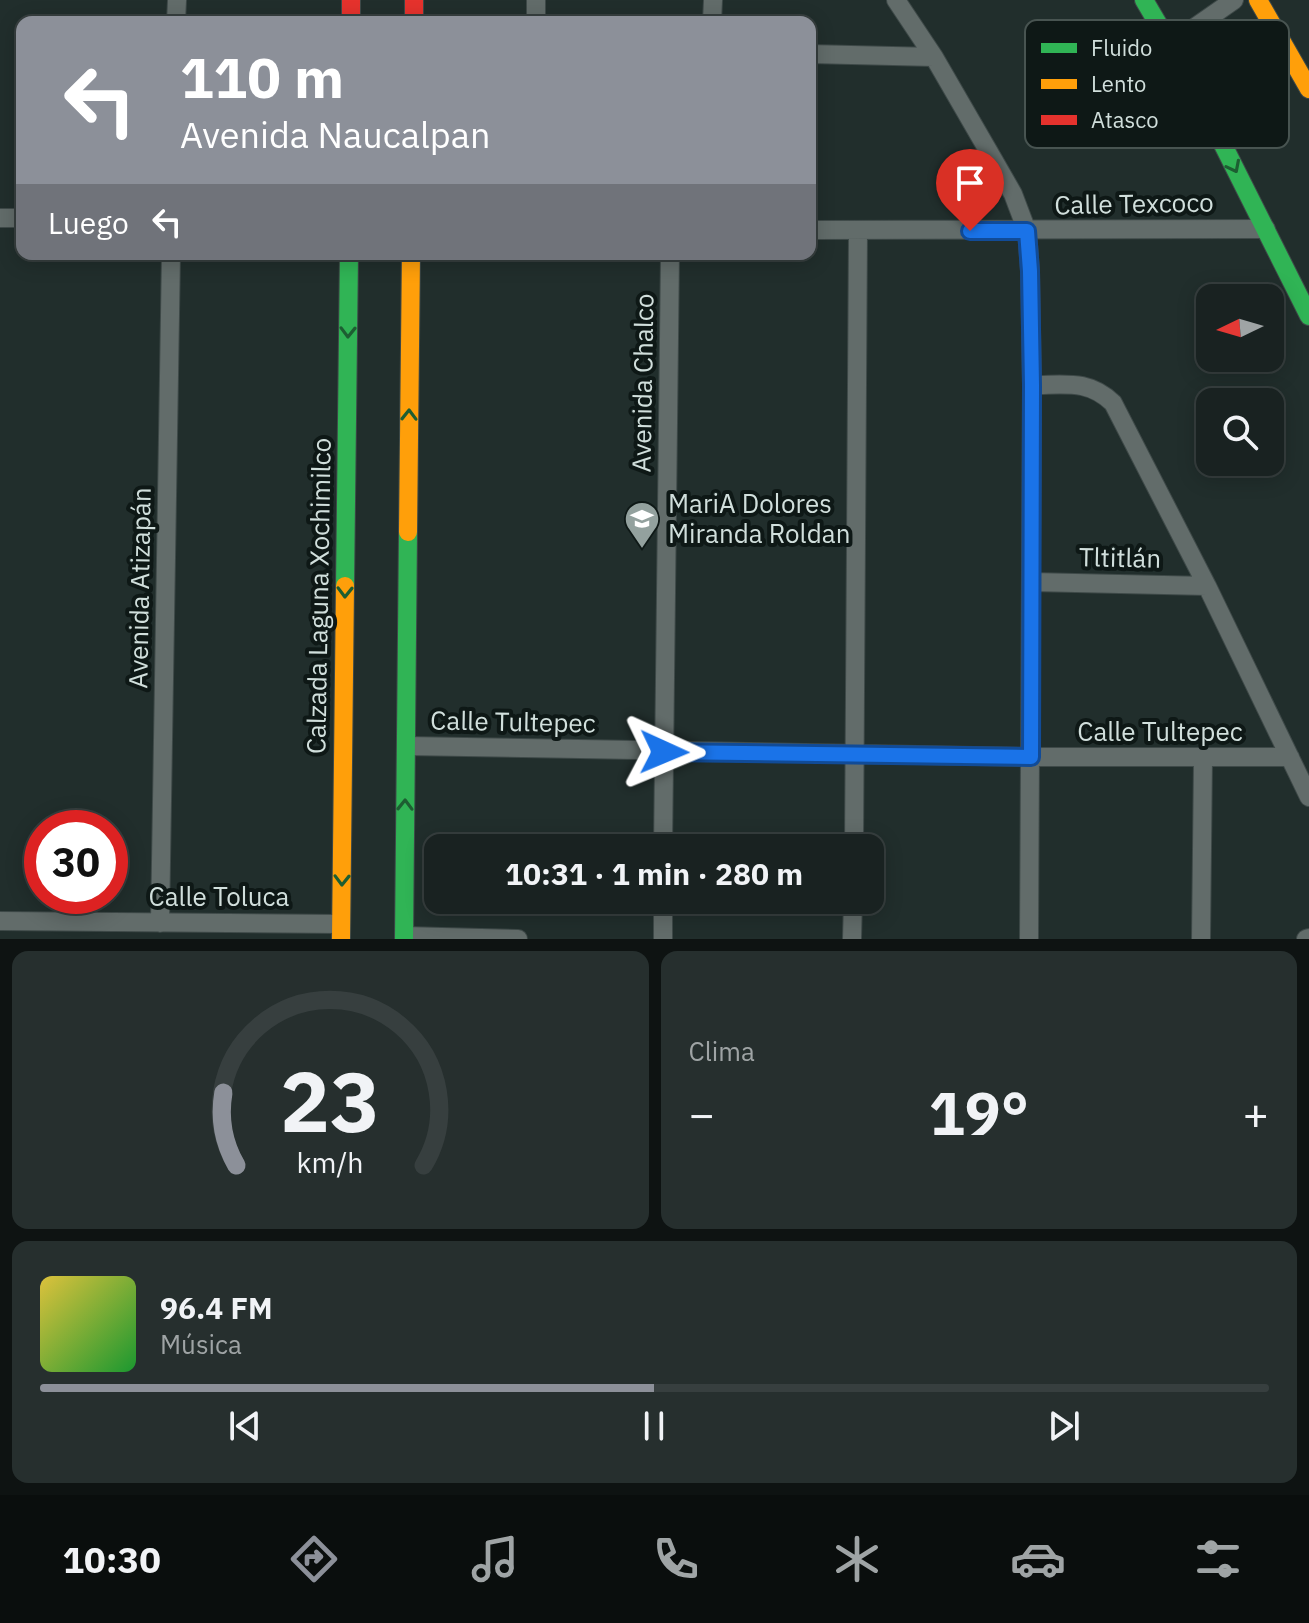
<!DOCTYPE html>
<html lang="es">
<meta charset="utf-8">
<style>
body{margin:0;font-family:"IBM Plex Sans",sans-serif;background:#262f2e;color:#f1f3f6;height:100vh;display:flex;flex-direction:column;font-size:30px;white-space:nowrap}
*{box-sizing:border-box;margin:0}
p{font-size:26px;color:#9fa4a5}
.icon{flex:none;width:44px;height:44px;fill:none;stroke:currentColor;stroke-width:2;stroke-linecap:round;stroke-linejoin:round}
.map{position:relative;height:939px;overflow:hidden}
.sheet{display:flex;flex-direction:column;gap:12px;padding:12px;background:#0e1312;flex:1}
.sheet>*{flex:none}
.top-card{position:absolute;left:16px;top:16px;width:800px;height:244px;border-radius:16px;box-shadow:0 4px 20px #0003,0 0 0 2px #373f3f;background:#8c9099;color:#fff;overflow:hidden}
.needle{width:52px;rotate:265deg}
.buttons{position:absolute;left:1196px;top:284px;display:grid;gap:16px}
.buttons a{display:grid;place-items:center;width:88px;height:88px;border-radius:16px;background:#192221;box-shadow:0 4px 20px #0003,0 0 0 2px #373f3f;font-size:40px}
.speed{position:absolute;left:24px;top:810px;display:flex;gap:16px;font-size:40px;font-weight:700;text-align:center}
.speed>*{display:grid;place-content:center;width:104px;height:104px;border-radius:50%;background:#192221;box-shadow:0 4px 20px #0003,0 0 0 2px #373f3f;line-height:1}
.speed .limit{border:12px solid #d22;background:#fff;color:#111}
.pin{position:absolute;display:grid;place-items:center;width:68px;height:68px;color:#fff;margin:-82px -34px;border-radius:50% 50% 50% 0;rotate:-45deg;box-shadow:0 0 8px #0007}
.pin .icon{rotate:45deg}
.me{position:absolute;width:88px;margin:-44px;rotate:91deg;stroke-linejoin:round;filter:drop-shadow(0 0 6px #0008)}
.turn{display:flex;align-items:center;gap:28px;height:168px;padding:0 32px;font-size:36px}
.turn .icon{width:104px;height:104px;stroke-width:2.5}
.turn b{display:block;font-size:56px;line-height:68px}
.then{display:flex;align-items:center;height:76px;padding:0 32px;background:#0003;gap:16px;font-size:30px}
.big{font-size:60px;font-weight:700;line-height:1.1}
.sheet .card{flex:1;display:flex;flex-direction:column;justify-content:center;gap:12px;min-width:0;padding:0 28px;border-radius:16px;background:#262f2e}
.sheet .dial{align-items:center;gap:0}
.dial svg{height:208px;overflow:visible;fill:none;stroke:#373f3f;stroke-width:7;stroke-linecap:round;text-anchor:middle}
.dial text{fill:#f1f3f6;stroke:none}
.song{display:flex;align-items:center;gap:24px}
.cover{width:96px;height:96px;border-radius:12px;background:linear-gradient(135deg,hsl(50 70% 55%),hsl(130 70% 35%))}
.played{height:8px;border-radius:4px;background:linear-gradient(90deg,#8c9099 50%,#373f3f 50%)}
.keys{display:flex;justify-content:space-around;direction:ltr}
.heat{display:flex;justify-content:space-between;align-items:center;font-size:44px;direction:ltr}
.sheet .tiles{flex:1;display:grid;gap:12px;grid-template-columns:1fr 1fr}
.card:last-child{grid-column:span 2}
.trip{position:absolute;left:424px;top:834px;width:460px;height:80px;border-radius:16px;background:#192221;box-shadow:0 4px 20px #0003,0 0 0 2px #373f3f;font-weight:700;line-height:80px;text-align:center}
.tab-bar{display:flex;height:128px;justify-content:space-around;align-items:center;background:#0a0e0d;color:#9fa4a5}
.tab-bar .icon{width:56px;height:56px}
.tab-bar .selected{color:#8c9099}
.tab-bar b{font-size:36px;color:#f1f3f6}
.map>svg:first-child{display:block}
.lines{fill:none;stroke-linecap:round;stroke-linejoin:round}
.street-casing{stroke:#3e4948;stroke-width:20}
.fast-casing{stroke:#3e4948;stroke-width:20}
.slow-casing{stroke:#3e4948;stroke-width:20}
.jam-casing{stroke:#3e4948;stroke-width:20}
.street{stroke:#626c6a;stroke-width:18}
.fast{stroke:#30b455;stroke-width:18}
.slow{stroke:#ff9f0a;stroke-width:18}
.jam{stroke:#e5322d;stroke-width:18}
.oneway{stroke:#1d5e32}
.route-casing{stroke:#114b97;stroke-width:20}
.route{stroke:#1a73e8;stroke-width:14}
.labels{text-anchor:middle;stroke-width:8;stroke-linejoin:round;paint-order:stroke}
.street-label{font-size:26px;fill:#d1dfdc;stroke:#0e1816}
.poi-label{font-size:26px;fill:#d1dfdc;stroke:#0e1816;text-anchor:start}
.key{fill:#0e1816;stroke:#485451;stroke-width:2}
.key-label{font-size:22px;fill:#d1dfdc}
</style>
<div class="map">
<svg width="1309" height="939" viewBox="0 0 1309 939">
<rect width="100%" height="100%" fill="#212e2c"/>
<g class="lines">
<defs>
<path id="street" d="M896 0 934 57 993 159 1013 194 1027 231 1030 271 1032 385 1029 939
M176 22 177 0
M536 22V0
M712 22 713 0
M1171 44 1234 0
M810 54 934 57
M0 218H22
M810 230 1266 229
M1032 385C1065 385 1088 379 1113 403L1207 586 1309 797
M1032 582 1207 586
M406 746 1031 757H1290
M663 848 670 254
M854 848 858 231
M0 921 341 924
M160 923 171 254
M404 936 518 939
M663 939V900
M852 939 853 900
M1201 939 1203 759
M1306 939 1309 938"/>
<path id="fast" d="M1144 0 1187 73 1309 316
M345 586 349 254
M404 939 408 532"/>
<path id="slow" d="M1258 0 1309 89
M408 532 411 254
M341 939 345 586"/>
<path id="jam" d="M351 0V22
M414 0V22"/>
</defs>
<use href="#street" class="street-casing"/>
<use href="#fast" class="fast-casing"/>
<use href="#slow" class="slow-casing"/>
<use href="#jam" class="jam-casing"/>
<use href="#street" class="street"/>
<use href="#fast" class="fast"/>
<use href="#slow" class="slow"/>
<use href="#jam" class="jam"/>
</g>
<defs><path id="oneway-chevron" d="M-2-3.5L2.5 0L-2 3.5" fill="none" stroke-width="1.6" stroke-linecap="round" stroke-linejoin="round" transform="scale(2)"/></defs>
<g class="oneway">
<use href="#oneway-chevron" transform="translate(1234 167) rotate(63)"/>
<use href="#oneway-chevron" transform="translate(348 332) rotate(91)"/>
<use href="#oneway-chevron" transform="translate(409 415) rotate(-89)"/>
<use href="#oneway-chevron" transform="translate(345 592) rotate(91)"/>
<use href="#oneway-chevron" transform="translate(405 805) rotate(-89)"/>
<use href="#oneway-chevron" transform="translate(342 880) rotate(91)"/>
</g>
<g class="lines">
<defs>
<path id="route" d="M664 752 1031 757 1032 385 1030 271 1027 231H970"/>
</defs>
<use href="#route" class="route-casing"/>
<use href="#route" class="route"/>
</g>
<defs>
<symbol id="school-pin" viewBox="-11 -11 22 30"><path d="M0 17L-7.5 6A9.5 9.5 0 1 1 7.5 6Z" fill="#93a19e" stroke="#0e1816"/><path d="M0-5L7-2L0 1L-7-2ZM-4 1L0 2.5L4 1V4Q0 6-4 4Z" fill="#fff"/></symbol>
</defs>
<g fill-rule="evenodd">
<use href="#school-pin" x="622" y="499" width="40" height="54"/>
</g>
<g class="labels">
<g class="street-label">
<text transform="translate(1134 204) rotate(-1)" y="9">Calle Texcoco</text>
<text transform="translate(643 383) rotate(-89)" y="9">Avenida Chalco</text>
<text transform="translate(1120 558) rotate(1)" y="9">Tltitlán</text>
<text transform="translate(140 588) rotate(-89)" y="9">Avenida Atizapán</text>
<text transform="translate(319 596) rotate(-89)" y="9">Calzada Laguna Xochimilco</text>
<text transform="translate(513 722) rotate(1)" y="9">Calle Tultepec</text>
<text x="1160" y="741">Calle Tultepec</text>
<text x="219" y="906">Calle Toluca</text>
</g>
<g class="poi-label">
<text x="668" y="513">MariA Dolores<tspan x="668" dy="30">Miranda Roldan</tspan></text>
</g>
</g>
<rect x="1025" y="20" width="264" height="128" rx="12" class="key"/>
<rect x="1041" y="43" width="36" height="10" fill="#30b455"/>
<rect x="1041" y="79" width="36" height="10" fill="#ff9f0a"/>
<rect x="1041" y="115" width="36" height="10" fill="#e5322d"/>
<g class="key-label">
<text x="1091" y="56">Fluido</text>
<text x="1091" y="92">Lento</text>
<text x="1091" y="128">Atasco</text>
</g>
</svg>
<div class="buttons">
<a><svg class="needle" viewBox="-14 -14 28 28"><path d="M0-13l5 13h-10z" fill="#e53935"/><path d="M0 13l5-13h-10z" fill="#9fa4a5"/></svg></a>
<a><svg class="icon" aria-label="search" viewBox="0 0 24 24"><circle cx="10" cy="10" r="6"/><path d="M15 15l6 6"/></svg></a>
</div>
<div class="speed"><div class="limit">30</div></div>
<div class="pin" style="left:970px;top:231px;background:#d93025"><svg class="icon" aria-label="arrive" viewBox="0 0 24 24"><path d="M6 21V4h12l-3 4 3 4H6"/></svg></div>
<svg class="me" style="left:664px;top:752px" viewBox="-20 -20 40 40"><path d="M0-17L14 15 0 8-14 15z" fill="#1a73e8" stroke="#fff" stroke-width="4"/></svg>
<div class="trip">10:31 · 1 min · 280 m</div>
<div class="top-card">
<div class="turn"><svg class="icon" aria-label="left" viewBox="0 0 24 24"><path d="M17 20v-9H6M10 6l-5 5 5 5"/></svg><div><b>110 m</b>Avenida Naucalpan</div></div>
<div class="then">Luego<svg class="icon" aria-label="left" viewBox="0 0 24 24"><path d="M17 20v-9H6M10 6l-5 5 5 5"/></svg></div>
</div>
</div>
<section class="sheet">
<div class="tiles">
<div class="card dial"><svg viewBox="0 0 100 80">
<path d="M14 69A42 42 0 1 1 86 69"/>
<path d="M14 69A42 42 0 0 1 9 41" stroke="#8c9099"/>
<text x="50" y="56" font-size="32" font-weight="700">23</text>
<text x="50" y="72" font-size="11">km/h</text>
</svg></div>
<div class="card"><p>Clima</p>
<div class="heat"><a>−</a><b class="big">19°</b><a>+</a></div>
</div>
<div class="card">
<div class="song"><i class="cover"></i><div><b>96.4 FM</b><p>Música</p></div></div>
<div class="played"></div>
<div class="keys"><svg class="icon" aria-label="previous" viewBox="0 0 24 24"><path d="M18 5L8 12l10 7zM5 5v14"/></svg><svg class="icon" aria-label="pause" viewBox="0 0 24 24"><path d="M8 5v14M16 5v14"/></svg><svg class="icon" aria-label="next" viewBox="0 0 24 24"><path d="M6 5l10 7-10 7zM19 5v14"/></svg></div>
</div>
</div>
</section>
<nav class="tab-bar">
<b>10:30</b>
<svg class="icon selected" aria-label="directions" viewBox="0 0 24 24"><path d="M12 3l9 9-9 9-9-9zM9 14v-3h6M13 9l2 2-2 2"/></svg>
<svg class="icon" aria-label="music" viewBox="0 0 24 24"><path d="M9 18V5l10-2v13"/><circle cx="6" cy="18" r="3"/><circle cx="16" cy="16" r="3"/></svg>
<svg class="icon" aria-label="phone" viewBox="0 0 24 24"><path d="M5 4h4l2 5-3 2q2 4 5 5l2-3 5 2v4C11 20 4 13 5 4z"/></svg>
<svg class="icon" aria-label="climate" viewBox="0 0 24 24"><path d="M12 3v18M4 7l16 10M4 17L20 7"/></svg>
<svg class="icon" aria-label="car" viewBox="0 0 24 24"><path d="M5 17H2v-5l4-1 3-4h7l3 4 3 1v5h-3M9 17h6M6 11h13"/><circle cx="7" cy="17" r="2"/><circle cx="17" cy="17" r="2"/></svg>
<svg class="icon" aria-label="filters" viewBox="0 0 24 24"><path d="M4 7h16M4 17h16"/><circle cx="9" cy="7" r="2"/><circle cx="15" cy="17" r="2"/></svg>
</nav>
